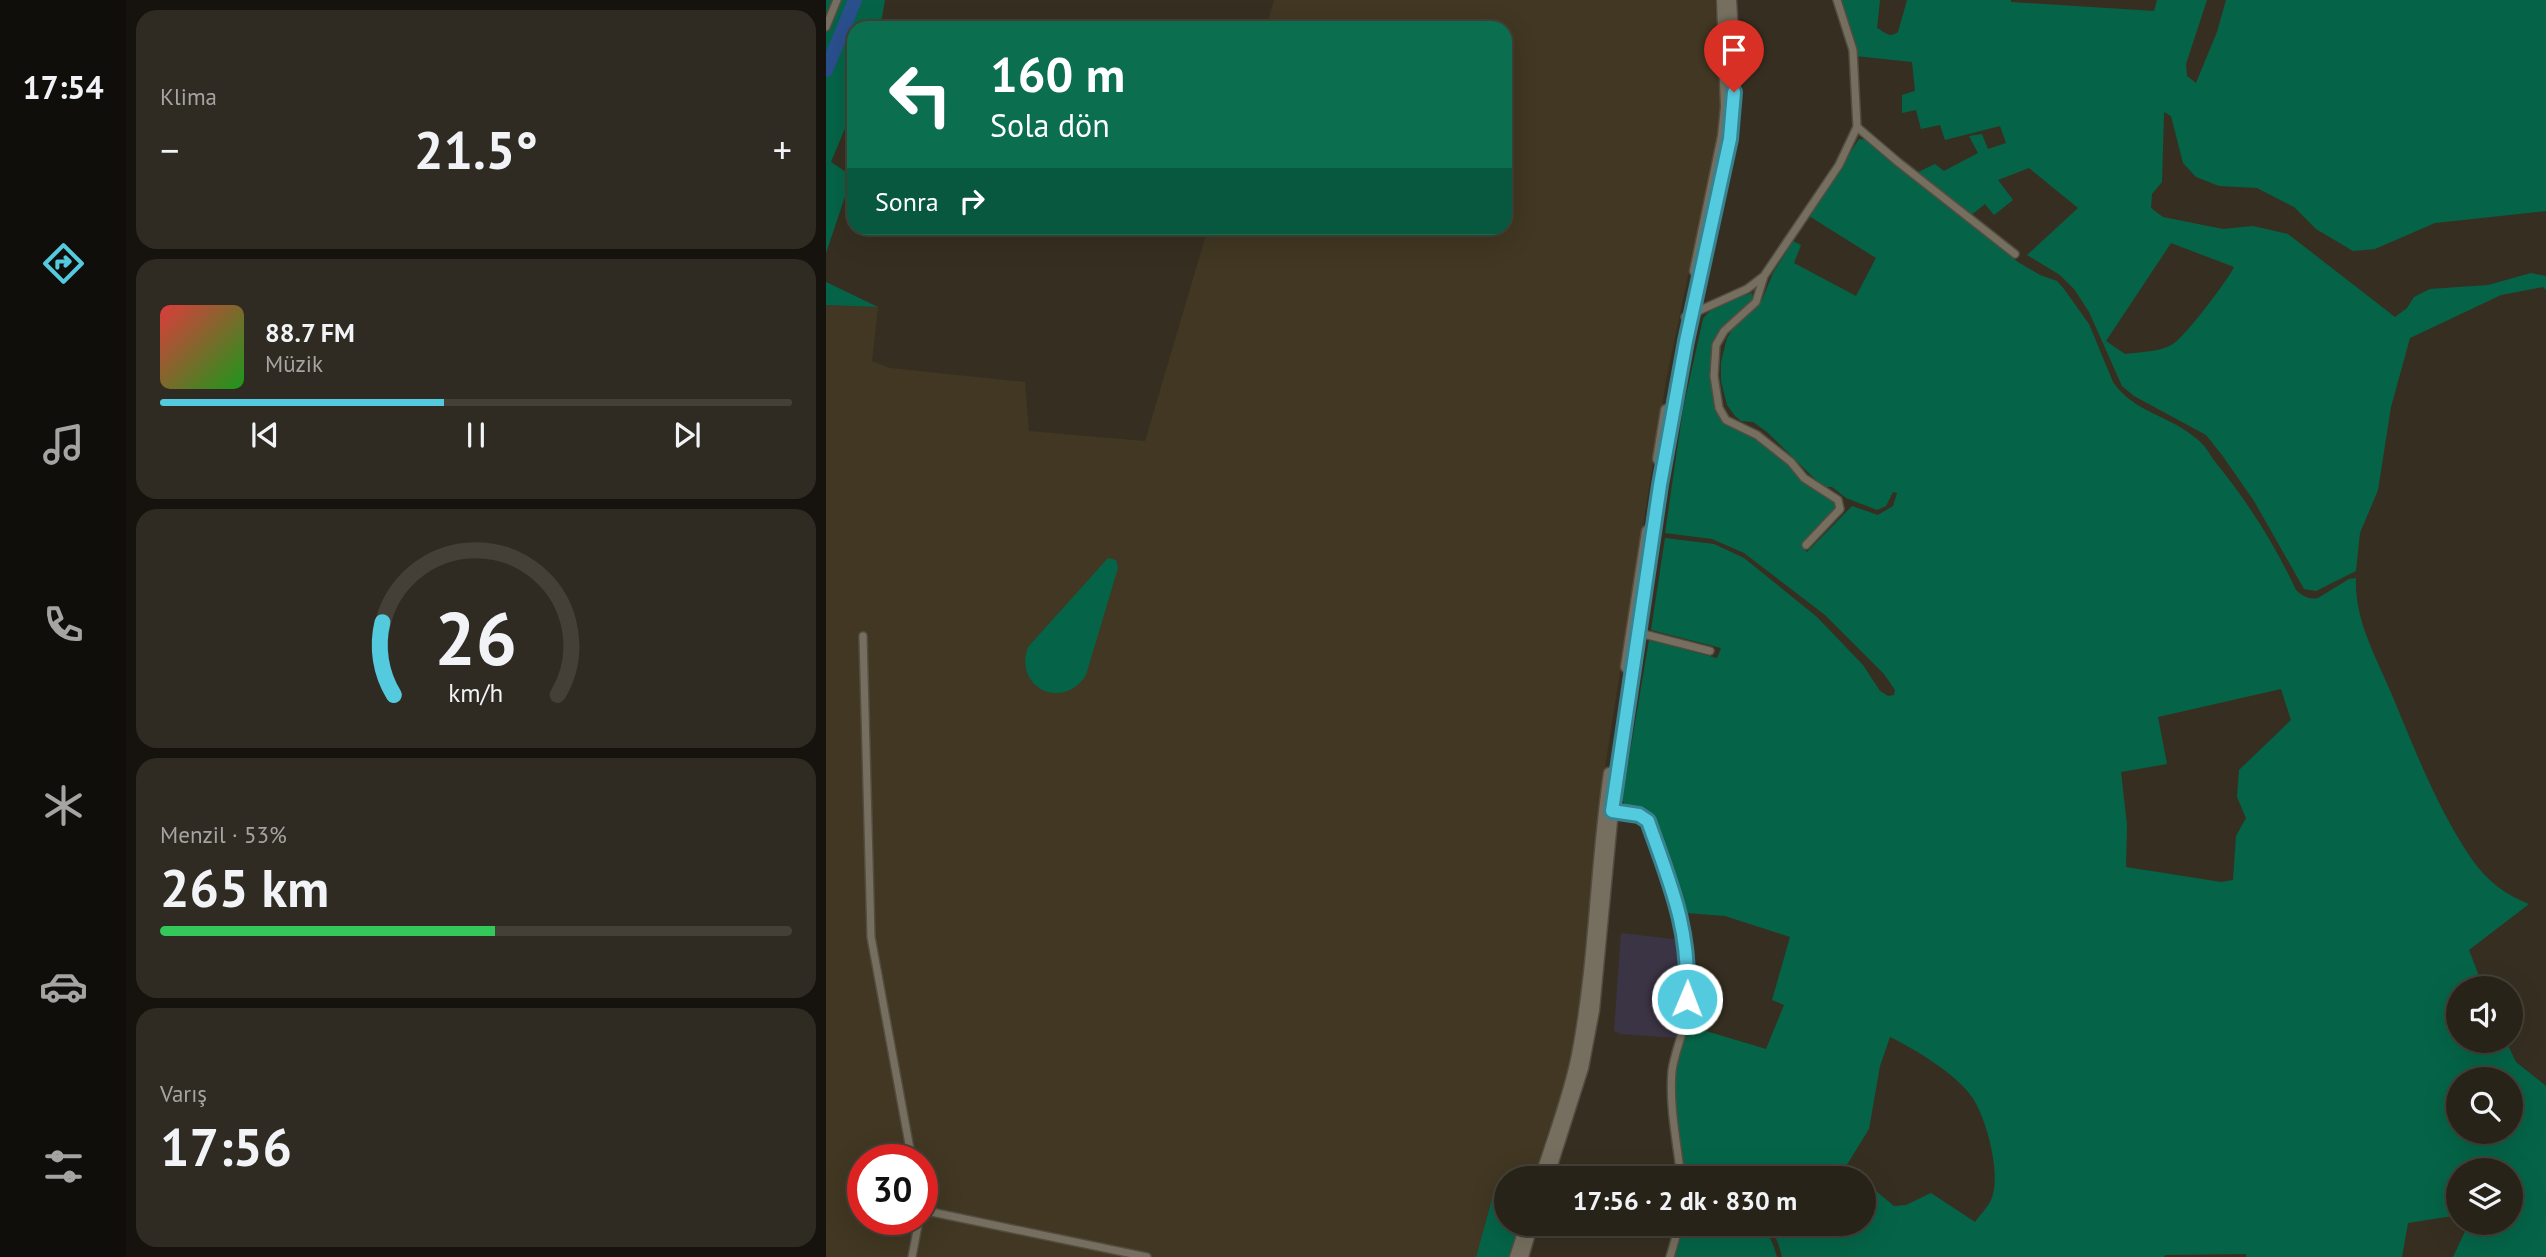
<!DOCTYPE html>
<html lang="tr">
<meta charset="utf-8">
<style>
body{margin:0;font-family:"PT Sans",sans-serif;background:#302b22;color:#f1f3f6;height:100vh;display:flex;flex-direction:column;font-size:26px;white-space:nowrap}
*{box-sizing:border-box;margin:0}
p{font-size:23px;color:#a5a4a2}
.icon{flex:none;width:38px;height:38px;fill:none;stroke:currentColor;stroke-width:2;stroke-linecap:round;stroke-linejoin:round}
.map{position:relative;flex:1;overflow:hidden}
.panel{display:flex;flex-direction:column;gap:10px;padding:10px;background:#16130e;width:700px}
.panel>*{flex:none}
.guide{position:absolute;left:21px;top:21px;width:665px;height:214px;border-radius:21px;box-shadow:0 7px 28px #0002,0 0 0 2px #444038;background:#0b6e4f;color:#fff;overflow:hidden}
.fabs{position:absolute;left:1620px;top:976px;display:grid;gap:14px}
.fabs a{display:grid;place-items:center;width:77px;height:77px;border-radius:50%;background:#282319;box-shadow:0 7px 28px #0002,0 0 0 2px #444038;font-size:35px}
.speed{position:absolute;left:21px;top:1144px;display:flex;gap:14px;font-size:35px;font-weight:700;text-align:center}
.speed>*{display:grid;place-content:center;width:91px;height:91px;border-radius:50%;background:#282319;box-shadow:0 7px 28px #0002,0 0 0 2px #444038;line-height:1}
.speed .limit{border:10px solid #d22;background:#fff;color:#111}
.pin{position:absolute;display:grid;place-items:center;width:60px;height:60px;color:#fff;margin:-72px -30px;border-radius:50% 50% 50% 0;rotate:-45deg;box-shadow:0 0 7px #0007}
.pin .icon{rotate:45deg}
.me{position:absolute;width:77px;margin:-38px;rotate:1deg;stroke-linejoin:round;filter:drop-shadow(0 0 5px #0008)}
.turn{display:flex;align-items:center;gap:24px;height:147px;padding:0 28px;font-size:32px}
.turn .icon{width:91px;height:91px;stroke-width:2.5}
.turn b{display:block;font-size:49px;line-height:60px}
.then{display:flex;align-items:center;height:66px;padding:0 28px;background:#0003;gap:14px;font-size:26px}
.big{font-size:52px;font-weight:800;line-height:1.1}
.panel .widget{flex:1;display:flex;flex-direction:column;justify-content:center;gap:10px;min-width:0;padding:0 24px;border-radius:21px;background:#302b22}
.panel .dial{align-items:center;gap:0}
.dial svg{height:182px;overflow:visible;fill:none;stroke:#444038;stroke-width:7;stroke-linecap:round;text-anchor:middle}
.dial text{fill:#f1f3f6;stroke:none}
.song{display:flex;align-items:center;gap:21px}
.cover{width:84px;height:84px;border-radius:10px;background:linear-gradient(135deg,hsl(0 70% 55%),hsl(120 70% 35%))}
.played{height:7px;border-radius:4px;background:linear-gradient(90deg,#54cade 45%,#444038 45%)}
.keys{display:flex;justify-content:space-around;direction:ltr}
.heat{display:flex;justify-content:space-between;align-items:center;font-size:38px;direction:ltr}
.charge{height:10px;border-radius:5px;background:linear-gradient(90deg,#34c759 53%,#444038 0)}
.trip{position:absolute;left:668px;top:1166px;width:382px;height:70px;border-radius:35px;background:#282319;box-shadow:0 7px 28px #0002,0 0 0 2px #444038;font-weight:800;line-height:70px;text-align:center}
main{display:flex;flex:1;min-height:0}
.menu{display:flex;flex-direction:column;width:126px;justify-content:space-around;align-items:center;background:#100e0a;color:#a5a4a2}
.menu .icon{width:49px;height:49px}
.menu .on{color:#54cade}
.menu b{font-size:32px;color:#f1f3f6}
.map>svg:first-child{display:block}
.built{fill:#413722;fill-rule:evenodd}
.education{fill:#3b3444}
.green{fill:#056447;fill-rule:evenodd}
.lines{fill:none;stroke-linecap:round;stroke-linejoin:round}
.river{stroke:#294f8d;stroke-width:14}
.minor-casing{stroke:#524c41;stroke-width:10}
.secondary-casing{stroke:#524c41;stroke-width:13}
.minor{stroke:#766f5f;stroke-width:7}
.secondary{stroke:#766f5f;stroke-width:10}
.route-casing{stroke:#378390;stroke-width:18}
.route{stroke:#54cade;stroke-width:12}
</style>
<main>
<nav class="menu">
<b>17:54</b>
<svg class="icon on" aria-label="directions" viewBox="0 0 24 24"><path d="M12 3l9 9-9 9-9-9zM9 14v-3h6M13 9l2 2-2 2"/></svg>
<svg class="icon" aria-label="music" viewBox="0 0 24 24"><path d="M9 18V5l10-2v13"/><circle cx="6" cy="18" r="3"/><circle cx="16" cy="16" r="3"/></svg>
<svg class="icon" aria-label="phone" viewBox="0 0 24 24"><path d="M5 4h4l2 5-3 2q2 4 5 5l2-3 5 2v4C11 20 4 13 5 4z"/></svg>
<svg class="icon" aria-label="climate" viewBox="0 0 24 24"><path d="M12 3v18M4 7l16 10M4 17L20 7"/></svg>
<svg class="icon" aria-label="car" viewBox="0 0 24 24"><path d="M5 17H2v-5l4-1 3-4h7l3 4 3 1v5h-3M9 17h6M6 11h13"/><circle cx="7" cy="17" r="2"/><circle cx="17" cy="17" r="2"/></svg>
<svg class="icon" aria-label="filters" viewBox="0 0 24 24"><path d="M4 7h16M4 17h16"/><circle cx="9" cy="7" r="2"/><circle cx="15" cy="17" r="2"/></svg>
</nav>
<section class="panel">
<div class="widget"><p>Klima</p>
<div class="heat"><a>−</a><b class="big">21.5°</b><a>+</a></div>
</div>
<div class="widget">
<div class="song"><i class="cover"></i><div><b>88.7 FM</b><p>Müzik</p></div></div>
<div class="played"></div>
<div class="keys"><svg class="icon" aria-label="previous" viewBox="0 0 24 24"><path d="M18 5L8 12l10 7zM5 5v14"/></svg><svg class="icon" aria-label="pause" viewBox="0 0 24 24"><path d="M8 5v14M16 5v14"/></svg><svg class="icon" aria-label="next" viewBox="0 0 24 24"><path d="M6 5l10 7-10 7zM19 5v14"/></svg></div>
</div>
<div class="widget dial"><svg viewBox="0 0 100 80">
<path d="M14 69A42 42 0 1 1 86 69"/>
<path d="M14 69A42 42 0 0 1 9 37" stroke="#54cade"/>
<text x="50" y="56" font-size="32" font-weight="700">26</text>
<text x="50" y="72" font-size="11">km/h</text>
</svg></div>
<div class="widget"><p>Menzil · 53%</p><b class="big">265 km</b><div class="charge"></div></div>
<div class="widget"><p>Varış</p><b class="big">17:56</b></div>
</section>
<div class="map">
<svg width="1720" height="1257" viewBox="0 0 1720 1257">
<rect width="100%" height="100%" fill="#362f21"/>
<path class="built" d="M448 0H889L896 111 892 133 840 381 774 799V838L751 1044 710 1178H681V1191L669 1188 650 1257H0V305L52 307 46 361 64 368 199 382 203 431 319 441 382 228H679V28H440ZM37 1160H96V1220H37Z"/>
<path class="education" d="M795 933 856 940 857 974 851 1038 795 1034 788 1031Z"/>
<path class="green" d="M0 0H59L54 28H28V107L5 162 26 176 0 253Z
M1014 0H1054L1051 28C1059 32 1063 39 1072 32L1081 0H1185V2L1328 11 1331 0H1381L1360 64 1361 76 1370 83 1391 32 1400 0H1720V211L1609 223 1549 249 1527 251 1490 229 1468 207 1431 188 1393 186 1370 177 1357 163 1345 116 1338 112 1336 182 1326 194 1325 208 1337 217 1397 229 1427 226 1462 234 1569 317 1581 308 1588 297 1604 289 1662 285 1705 273 1720 276V290L1717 287 1675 295 1584 338 1565 407 1552 490 1534 533 1530 571 1490 591 1478 589 1428 501 1396 455 1380 435 1308 396 1296 386 1263 312 1248 289 1234 275 1201 255 1252 208 1203 168 1172 180 1187 200 1168 215 1159 204 1144 216 1090 173 1109 164 1118 171 1152 153 1143 136 1156 134 1162 149 1180 143 1174 126 1119 140 1114 125 1095 129 1090 110 1076 113V95L1089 91 1086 62 1029 56ZM1345 243 1408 267C1402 280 1358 338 1347 344 1334 352 1315 352 1299 354L1280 341Z
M1033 139 1043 140 1192 262 1214 275 1231 281 1238 289 1263 324 1287 382C1307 412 1345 416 1371 439 1380 446 1383 454 1390 463 1422 502 1449 545 1470 590 1476 596 1483 600 1492 598L1523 579 1530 578C1528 619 1550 657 1566 695 1589 750 1611 808 1645 858 1660 880 1679 895 1703 904L1643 950 1658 989H1633V1041H1680L1690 1062 1720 1086V1257H1627L1643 1223H1685V1171H1633V1215L1582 1223 1576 1257H1420V1254L1339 1255 1338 1257H956C952 1242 949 1229 934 1223H1038V1181L1068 1206 1080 1205 1105 1193 1149 1222C1154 1215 1161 1208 1165 1200 1176 1176 1161 1119 1146 1097 1129 1073 1090 1050 1064 1037L1054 1066 1043 1129 1017 1171 1023 1178H859C854 1141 845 1099 851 1063 853 1050 857 1038 860 1025L940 1049 958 1005 946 1000 964 937 899 916 860 913 826 817 823 813 801 807 796 800 823 640 891 658 895 648 825 630 839 538 888 544 918 558 991 617 1037 665 1054 691 1062 696 1068 695 1069 690 1058 674 999 615 918 553 886 539 839 533 857 409 877 319C886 305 910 298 926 293L927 299 898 328 887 372 900 421 944 449 1010 501 1012 505 1007 516 976 547 981 552 1026 506 1052 515 1067 506 1071 493 1067 492 1060 506 1051 510 1020 498 1006 487H1000L991 481 941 432 927 422 915 421 909 416 901 405 895 381V362L901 338 910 324 936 300 947 273 967 241 975 245 968 263 1030 296 1050 258 983 216ZM1455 689 1465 720 1413 770 1411 797 1420 818 1410 836 1407 880 1395 882 1300 867 1301 825 1295 772 1341 764 1332 717ZM1633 1080H1685V1132H1633Z
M0 282 52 307 0 305Z
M282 558 290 560 292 568 260 675C237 712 187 687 202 647Z
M669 1188 681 1191V1223H696L685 1257H650Z
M858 1223C878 1223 930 1219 943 1237 947 1242 949 1251 951 1257H848Z"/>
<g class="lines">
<path class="river" d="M0 70 29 0"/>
<defs>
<path id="minor" d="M1011 0 1027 50 1031 127 1072 162 1189 254
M0 27 11 0
M938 276 930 302 898 331 890 345 888 376 893 408 900 420 931 435 965 462 978 478 1012 500 1014 509 980 545
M859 317 921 289 938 276 1013 165 1031 127
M810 632 884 651
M37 636 45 937 86 1160
M785 811 813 815 822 821C837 865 858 909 862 955 864 977 863 1002 858 1024 855 1040 848 1055 846 1071 843 1107 851 1142 855 1178
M96 1210 321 1257
M86 1257 93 1220
M844 1257 854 1223"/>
<path id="secondary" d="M869 271 897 136 900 107 896 0
M832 459 840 410
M800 667 821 531
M714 1178C727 1137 743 1096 751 1055 769 962 769 866 783 773
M722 1178 757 1068 768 1010 790 778 834 485 860 340 904 139 909 70 905 0
M689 1257 700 1223
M697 1257 707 1223"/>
</defs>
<use href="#minor" class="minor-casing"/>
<use href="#secondary" class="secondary-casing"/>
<use href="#minor" class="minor"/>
<use href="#secondary" class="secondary"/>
</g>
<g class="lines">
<defs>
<path id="route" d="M861 999C864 928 845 886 822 821L813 815 786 811 834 485 860 341 904 139 908 92"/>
</defs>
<use href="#route" class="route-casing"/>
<use href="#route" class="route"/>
</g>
</svg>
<div class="fabs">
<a><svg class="icon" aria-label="sound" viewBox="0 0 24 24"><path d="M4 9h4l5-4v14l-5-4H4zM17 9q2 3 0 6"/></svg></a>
<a><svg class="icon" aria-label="search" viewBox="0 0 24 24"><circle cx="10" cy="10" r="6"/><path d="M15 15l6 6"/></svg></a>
<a><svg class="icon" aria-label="layers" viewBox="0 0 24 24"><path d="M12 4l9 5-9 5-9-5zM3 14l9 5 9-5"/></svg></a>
</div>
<div class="speed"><div class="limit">30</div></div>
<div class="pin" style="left:908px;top:92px;background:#d93025"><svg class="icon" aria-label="arrive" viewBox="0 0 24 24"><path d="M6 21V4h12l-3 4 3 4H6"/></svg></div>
<svg class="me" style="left:861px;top:999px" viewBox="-20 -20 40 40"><circle r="17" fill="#54cade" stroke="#fff" stroke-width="3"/><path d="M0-11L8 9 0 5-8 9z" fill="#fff"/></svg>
<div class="trip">17:56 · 2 dk · 830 m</div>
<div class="guide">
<div class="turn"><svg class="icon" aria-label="left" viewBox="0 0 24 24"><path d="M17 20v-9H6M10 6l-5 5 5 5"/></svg><div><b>160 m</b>Sola dön</div></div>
<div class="then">Sonra<svg class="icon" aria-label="right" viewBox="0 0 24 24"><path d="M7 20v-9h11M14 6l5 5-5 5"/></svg></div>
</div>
</div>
</main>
